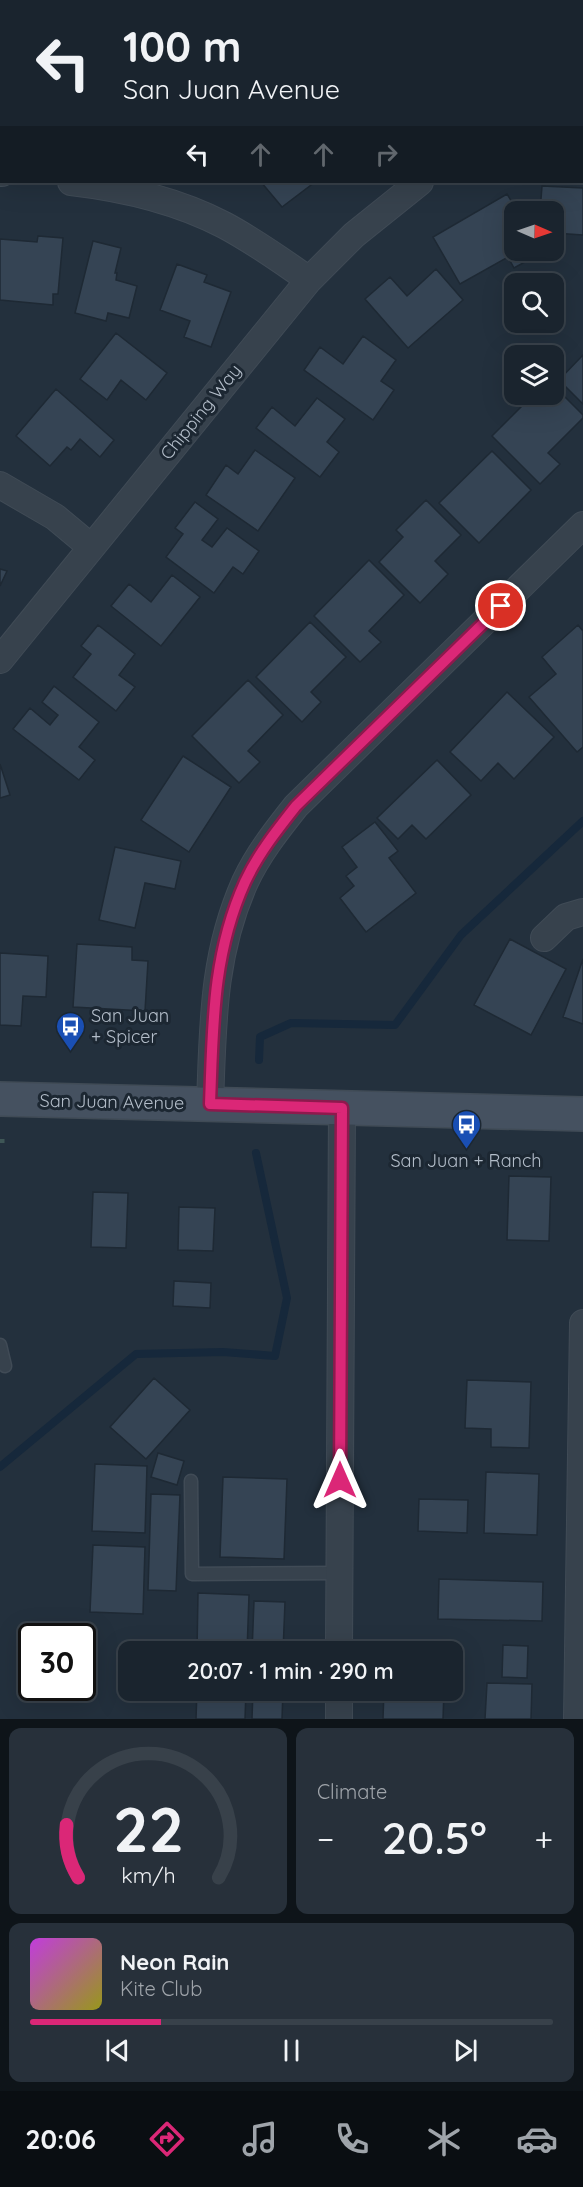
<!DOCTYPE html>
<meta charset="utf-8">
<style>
body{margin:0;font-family:Quicksand,sans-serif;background:#27303a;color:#f1f3f6;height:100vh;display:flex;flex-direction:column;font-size:22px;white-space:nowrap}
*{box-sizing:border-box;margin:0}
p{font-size:20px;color:#9fa4aa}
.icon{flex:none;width:33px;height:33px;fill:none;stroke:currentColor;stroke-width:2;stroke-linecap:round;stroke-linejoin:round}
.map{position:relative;height:1719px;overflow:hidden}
.panel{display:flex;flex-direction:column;gap:9px;padding:9px;background:#0e1419;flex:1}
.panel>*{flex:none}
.top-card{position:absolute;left:0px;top:0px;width:584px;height:183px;box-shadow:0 6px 24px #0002,0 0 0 2px #38414a;background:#1a242e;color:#f1f3f6;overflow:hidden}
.needle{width:39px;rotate:92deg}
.controls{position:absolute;left:504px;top:201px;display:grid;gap:12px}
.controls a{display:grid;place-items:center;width:60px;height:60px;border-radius:12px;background:#1a242e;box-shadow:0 6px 24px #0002,0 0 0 2px #38414a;font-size:30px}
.speed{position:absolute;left:18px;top:1623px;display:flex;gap:12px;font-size:30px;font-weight:700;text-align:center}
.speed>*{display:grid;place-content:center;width:78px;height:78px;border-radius:50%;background:#1a242e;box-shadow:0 6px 24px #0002,0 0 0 2px #38414a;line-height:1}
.speed .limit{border:3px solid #111;border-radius:9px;background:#fff;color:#111}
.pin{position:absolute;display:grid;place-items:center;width:51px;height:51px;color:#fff;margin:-26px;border:3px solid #fff;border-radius:50%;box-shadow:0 2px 6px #0007}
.me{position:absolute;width:66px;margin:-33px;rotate:0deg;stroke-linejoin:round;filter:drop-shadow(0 0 4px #0008)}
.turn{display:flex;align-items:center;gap:21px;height:126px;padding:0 24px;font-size:27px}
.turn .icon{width:78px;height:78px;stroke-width:2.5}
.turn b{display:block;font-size:42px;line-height:51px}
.lanes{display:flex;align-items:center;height:57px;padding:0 24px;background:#0003;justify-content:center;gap:30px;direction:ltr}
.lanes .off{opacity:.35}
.big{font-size:45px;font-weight:600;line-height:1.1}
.panel .card{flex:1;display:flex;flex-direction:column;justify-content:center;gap:9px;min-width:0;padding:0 21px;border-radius:12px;background:#27303a}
.panel .dial{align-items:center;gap:0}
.dial svg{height:156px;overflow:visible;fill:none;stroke:#38414a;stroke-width:7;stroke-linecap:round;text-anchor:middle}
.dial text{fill:#f1f3f6;stroke:none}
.song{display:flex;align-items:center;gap:18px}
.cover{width:72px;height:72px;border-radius:9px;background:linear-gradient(135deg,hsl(290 70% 55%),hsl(60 70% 35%))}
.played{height:6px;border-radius:3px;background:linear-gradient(90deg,#db2777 25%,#38414a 25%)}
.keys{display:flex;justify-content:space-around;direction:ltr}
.heat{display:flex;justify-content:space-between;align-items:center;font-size:33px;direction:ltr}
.panel .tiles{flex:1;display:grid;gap:9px;grid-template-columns:1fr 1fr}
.card:last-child{grid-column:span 2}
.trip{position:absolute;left:118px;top:1641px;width:345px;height:60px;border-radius:12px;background:#1a242e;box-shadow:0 6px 24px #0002,0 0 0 2px #38414a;font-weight:600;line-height:60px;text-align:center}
.dock{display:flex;height:96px;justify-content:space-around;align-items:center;background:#0a0e12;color:#9fa4aa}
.dock .icon{width:42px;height:42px}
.dock .active{color:#db2777}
.dock b{font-size:27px;color:#f1f3f6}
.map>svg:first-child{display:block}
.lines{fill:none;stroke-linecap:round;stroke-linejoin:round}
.stream{stroke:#16283b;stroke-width:8}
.building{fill:#354454;stroke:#1e2934;stroke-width:1.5}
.service-casing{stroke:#404b56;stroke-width:15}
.minor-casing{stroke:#404b56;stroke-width:28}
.secondary-casing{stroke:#404b56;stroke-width:36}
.path{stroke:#3e5656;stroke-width:4;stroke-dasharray:4.5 4.5;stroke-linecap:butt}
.service{stroke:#37424d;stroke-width:12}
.minor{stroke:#37424d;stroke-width:26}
.secondary{stroke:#455160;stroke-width:33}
.route-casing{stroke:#8e194d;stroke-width:15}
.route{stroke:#db2777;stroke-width:10}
.labels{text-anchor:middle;stroke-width:6;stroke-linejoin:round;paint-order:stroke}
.street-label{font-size:18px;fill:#b3bdc9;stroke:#1c2732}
.poi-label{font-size:18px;fill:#b3bdc9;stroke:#1c2732;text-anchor:start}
</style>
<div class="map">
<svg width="583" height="1719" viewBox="0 0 583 1719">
<rect width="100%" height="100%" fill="#23303d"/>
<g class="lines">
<path class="stream" d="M259 1060 260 1037 291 1023 395 1025 461 935 583 821
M0 1467 136 1354 223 1352 275 1356 287 1298 256 1153"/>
</g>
<path class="building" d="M119 0H181L119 2Z
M207 0H274V2H207Z
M564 0H583V49L582 2Z
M0 61H2V128H0Z
M261 182H315L282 207Z
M542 186 583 188V235L554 233V212H540Z
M507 194 518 212H514V250H540L541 253 514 268 508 257 460 284 433 237Z
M38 236 63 238 58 294H53V305L0 300V239L37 242Z
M93 241 121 248 115 273H117L116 280 137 286 129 318 108 313 106 321 75 313Z
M177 264 207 275 204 282 231 292 211 347 184 337 190 321 160 310Z
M436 269 463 300 408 348 365 299 390 277 407 296Z
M116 333 167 373 146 400 121 380 107 400 80 379Z
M363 336 396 360 381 381 394 390 373 420 304 370 320 347 343 364Z
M583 355V404L559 380Z
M554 386 583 415V418L548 453 560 464 540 484 492 436 534 394H554Z
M56 389 114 440 100 457 80 439 71 450 67 447 50 466 16 436Z
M317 398 345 419 327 442 339 452 320 477 256 428 272 407 295 426Z
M255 450 295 478 258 531 206 495 226 465 238 474Z
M492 451 531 490 479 543 439 503Z
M426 500 461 535 435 561 448 574 420 603 379 562 403 537 396 530Z
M195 502 218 519 202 540 212 547 227 528 259 551 243 574 233 567 214 593 166 557 183 534 175 528Z
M369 560 404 595 369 631 381 642 360 662 314 616Z
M0 569 7 571 0 586Z
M172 575 200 597 161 646 111 606 129 584 151 602Z
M310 622 346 657 311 692 321 702 302 722 256 677Z
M98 625 135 654 119 675 135 687 116 711 73 677 91 654 81 646Z
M578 625 583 631V747L577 752 529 697 556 674 542 657Z
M248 680 283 715 248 751 260 762 239 783 192 736Z
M54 686 99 722 79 747 95 760 79 780 13 729 30 708 50 725 58 715 42 702Z
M507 692 554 737 514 779 498 763 481 781 450 752Z
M183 756 231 787 189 852 141 820Z
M437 760 471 795 426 839 412 825 398 839 377 818Z
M0 764 10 795 0 798Z
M375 822 398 851 389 858 416 893 366 932 340 898 354 886 346 876 357 867 342 847Z
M115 847 181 861 175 889 145 883 135 928 99 920Z
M510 939 566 969 531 1035 474 1005Z
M77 944 132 947V960L148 961 145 1011 73 1007Z
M0 953 48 956 46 997 23 996 21 1026 0 1025Z
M583 959V1024L563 1017Z
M509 1176 551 1177 549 1241 507 1240Z
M93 1192 128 1193 126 1248 91 1247Z
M179 1207 215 1208 213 1251 178 1250Z
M174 1281 211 1283 210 1308 173 1306Z
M154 1378 190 1410 146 1459 110 1427Z
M467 1380 531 1382 529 1448 491 1447V1429L465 1428Z
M158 1453 184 1461 177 1485 151 1477Z
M95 1464 147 1466 145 1533 92 1531Z
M486 1472 539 1474 537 1535 484 1533Z
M223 1477 287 1479 284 1559 220 1557Z
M151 1494 180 1495 176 1591 148 1590Z
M419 1499 468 1500 467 1533 418 1531Z
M93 1545 145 1547 143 1614 90 1612Z
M439 1579 543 1582 542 1621 438 1619Z
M198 1593 249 1595 247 1652H197Z
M254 1601 285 1602 283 1652H252Z
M503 1645 528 1646 527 1678 502 1677Z
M487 1683 532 1684 531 1719H485Z
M197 1690H246L245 1719H196Z
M253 1690H283L282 1719H252Z
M384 1690H444L443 1719H383Z"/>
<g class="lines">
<defs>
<path id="service" d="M0 1345 5 1366
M191 1481 192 1574 339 1573"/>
<path id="minor" d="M582 128H583
M0 173H2
M71 182C123 188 176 200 224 225 254 241 281 260 309 280
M0 485 55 517 91 547
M0 660 309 280 354 235 420 182
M544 938 566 917 583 912
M210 1104C213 1026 212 956 245 882 258 854 277 830 296 806L583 525
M339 1652 342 1108
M339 1719V1690
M577 1719 583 1323"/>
<path id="secondary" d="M0 1099 583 1114"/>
</defs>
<use href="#service" class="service-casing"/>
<use href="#minor" class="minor-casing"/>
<use href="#secondary" class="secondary-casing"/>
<path class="path" d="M0 1141H8"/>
<use href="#service" class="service"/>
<use href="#minor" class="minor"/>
<use href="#secondary" class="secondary"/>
</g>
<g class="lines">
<defs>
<path id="route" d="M340 1480 342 1108 210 1104C213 1026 212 955 245 882 258 854 277 830 296 806L501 606"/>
</defs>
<use href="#route" class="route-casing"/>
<use href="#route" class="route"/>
</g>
<defs>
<symbol id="bus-pin" viewBox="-11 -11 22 30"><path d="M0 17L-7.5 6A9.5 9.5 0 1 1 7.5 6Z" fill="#1a4fb4" stroke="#1c2732"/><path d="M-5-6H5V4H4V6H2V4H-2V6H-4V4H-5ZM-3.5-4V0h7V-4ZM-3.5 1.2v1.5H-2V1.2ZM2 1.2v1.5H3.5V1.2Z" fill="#fff"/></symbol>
</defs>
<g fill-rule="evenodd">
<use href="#bus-pin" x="54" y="1010" width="33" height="45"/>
<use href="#bus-pin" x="450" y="1108" width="33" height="45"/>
</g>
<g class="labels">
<g class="street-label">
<text transform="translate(201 412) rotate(-51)" y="6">Chipping Way</text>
<text transform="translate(112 1102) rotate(1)" y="6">San Juan Avenue</text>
</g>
<g class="poi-label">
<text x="91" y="1022">San Juan<tspan x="91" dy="21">+ Spicer</tspan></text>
<text x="466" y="1167" text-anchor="middle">San Juan + Ranch</text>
</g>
</g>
</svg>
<div class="controls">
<a><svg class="needle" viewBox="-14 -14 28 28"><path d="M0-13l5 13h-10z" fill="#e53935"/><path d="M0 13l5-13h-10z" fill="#9fa4aa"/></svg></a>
<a><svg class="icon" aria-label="search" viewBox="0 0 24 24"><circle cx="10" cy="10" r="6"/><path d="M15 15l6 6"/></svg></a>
<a><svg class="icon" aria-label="layers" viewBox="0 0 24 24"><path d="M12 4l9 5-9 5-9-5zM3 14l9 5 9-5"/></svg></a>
</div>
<div class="speed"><div class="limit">30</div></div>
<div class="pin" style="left:501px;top:606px;background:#d93025"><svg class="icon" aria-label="arrive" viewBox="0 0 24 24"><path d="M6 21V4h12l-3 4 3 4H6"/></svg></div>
<svg class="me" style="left:340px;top:1480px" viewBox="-20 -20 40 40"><path d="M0-17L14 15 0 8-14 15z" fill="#db2777" stroke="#fff" stroke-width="4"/></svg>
<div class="trip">20:07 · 1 min · 290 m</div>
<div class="top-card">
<div class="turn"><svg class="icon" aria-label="left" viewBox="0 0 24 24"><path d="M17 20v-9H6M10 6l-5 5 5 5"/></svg><div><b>100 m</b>San Juan Avenue</div></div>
<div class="lanes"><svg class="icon" aria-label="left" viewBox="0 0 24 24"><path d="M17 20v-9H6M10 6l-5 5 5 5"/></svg><svg class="icon off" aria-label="ahead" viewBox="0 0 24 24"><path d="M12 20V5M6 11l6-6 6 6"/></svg><svg class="icon off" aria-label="ahead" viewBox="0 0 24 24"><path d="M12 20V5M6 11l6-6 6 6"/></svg><svg class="icon off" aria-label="right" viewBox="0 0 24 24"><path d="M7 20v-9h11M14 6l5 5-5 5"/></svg></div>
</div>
</div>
<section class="panel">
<div class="tiles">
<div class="card dial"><svg viewBox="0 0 100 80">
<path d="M14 69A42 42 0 1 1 86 69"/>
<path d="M14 69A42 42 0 0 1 8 42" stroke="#db2777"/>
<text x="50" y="56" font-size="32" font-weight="700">22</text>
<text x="50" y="72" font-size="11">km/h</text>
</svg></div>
<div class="card"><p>Climate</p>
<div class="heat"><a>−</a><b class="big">20.5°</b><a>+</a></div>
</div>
<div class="card">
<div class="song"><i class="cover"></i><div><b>Neon Rain</b><p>Kite Club</p></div></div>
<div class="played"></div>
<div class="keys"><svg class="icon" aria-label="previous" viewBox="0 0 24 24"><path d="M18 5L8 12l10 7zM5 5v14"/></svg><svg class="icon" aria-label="pause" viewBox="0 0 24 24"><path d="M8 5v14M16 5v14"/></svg><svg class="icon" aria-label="next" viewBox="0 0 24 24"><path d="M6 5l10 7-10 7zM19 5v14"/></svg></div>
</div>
</div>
</section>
<nav class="dock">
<b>20:06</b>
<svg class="icon active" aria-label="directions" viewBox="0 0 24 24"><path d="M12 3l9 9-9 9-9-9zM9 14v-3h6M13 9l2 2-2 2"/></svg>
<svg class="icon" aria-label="music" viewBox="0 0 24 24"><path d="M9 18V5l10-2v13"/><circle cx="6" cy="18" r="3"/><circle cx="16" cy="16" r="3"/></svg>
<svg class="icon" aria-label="phone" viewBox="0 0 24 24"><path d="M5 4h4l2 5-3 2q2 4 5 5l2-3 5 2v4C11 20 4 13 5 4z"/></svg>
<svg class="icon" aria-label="climate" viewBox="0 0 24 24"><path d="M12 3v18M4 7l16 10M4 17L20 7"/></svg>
<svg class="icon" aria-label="car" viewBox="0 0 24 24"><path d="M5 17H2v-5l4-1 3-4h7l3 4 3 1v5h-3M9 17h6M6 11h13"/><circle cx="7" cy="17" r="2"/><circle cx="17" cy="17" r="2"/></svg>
</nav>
